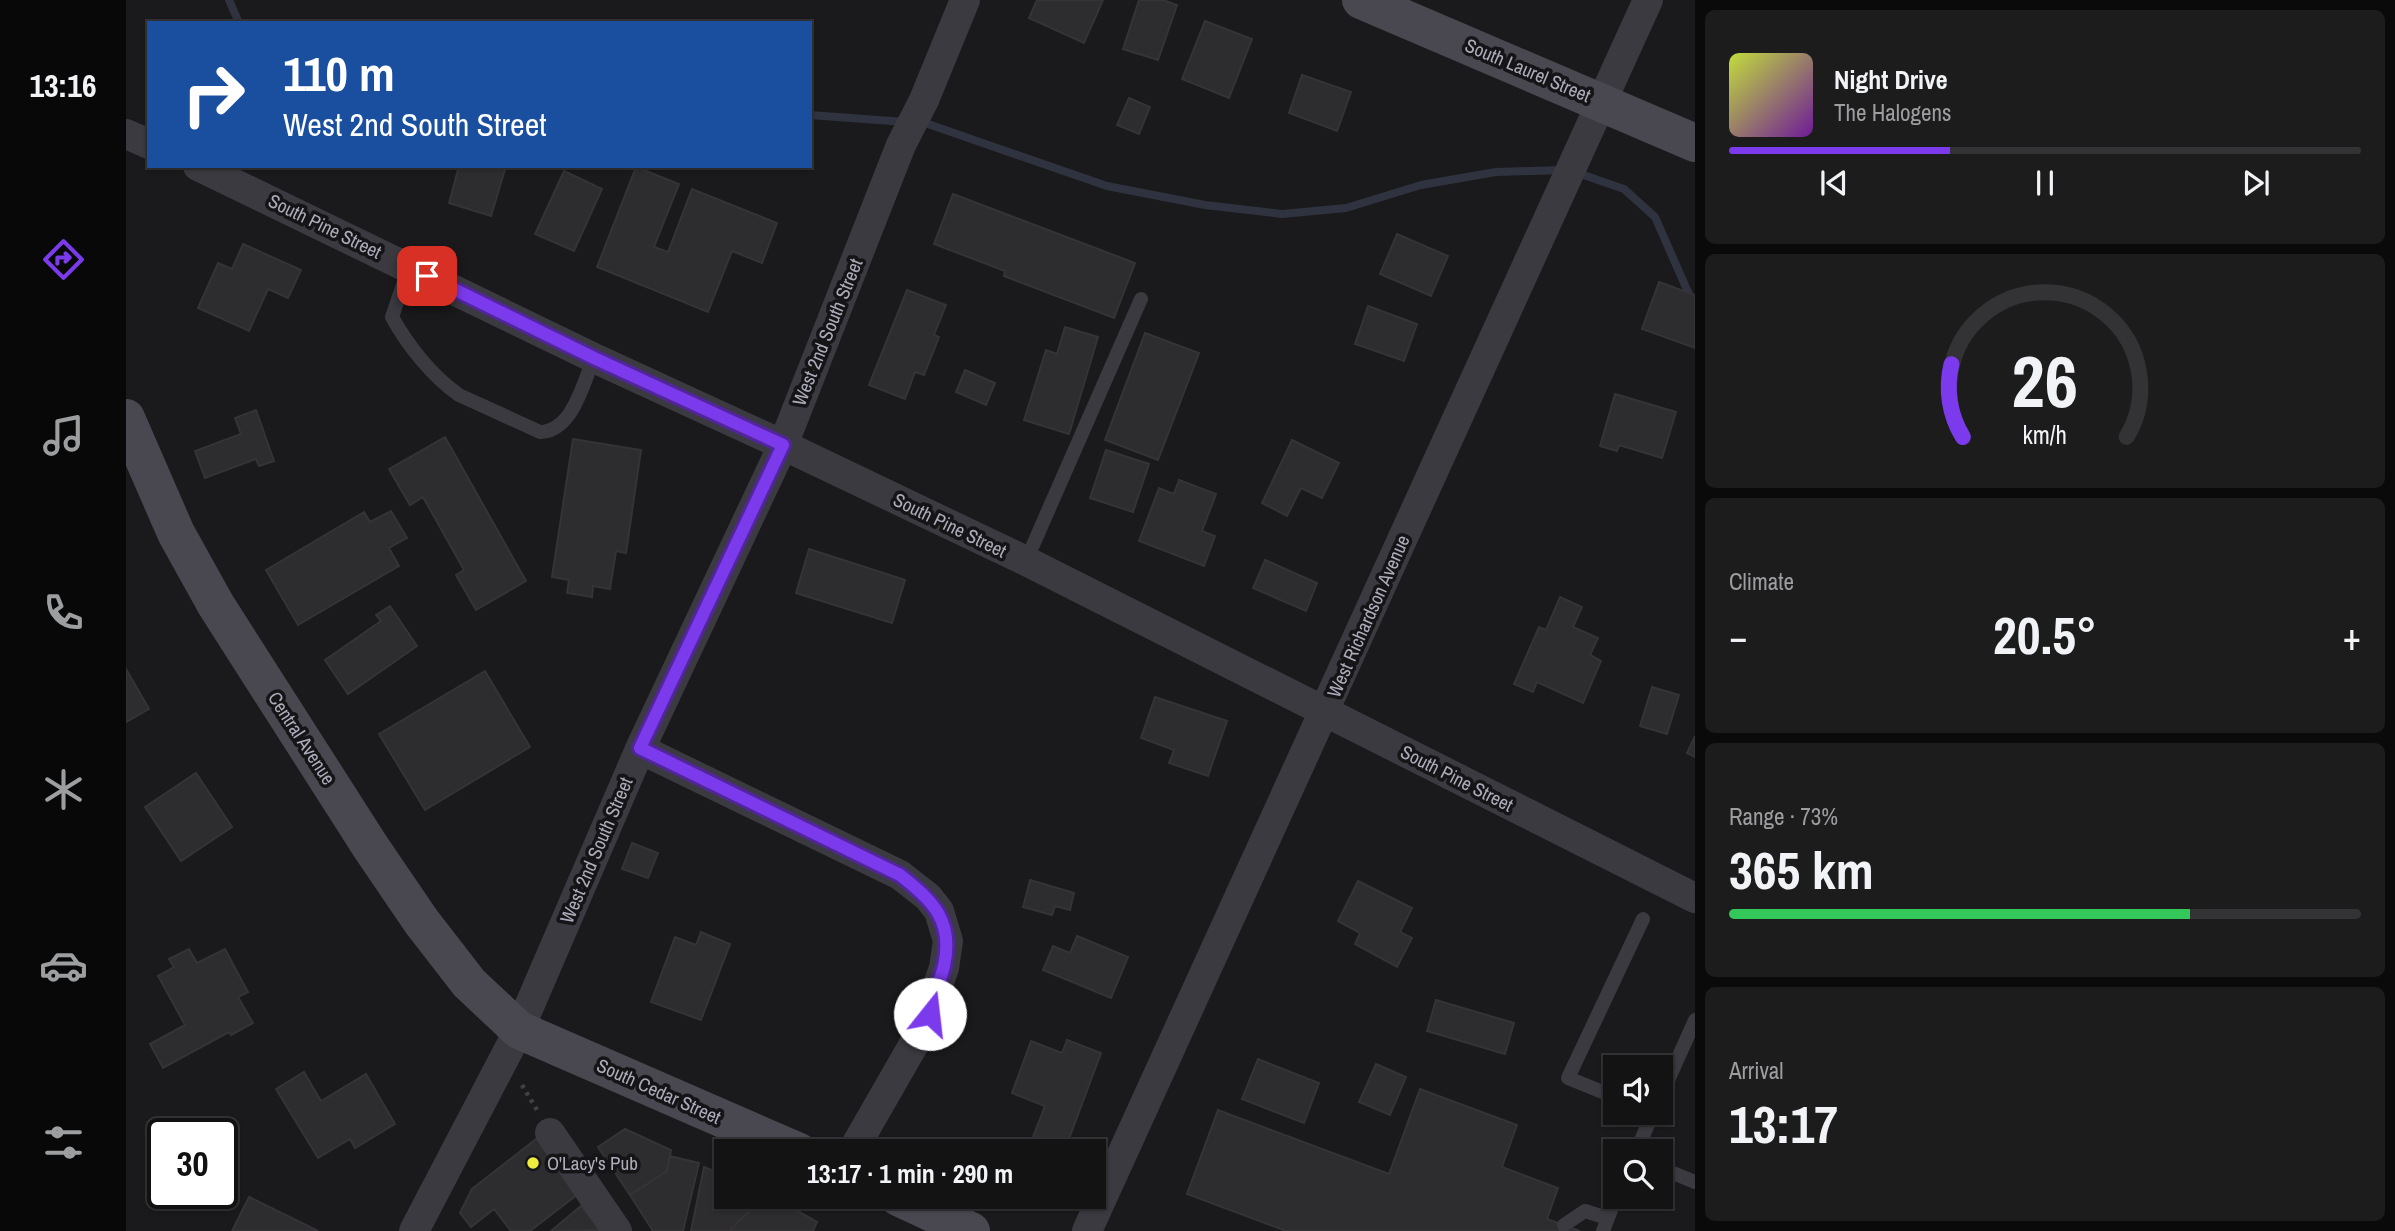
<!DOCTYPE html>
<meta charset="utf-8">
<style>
body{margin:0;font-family:"Archivo Narrow",sans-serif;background:#1d1c1d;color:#f1f3f6;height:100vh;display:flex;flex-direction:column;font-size:26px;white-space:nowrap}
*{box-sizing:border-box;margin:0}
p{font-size:23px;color:#9d9ea0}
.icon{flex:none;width:38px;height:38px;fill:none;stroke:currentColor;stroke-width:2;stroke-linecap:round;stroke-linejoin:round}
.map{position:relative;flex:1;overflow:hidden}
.sheet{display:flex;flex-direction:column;gap:10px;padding:10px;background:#0b0a0b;width:700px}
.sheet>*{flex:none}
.guide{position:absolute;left:21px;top:21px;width:665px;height:147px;border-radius:0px;box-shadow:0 2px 5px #0004,0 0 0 2px #333234;background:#1a4fa0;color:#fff;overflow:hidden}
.tools{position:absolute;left:1477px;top:1055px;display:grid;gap:14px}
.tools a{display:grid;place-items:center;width:70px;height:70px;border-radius:0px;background:#141314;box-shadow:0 2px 5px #0004,0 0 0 2px #333234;font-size:35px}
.speed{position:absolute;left:21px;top:1118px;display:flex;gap:14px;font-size:35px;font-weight:700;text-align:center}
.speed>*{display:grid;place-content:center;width:91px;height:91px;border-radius:50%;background:#141314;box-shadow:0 2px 5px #0004,0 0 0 2px #333234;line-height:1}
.speed .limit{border:4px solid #111;border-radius:10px;background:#fff;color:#111}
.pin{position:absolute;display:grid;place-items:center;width:60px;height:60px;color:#fff;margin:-30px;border-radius:14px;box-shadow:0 4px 10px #0006}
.me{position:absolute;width:77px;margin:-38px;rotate:16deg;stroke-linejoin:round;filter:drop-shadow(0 0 5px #0008)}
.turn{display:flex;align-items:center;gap:24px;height:147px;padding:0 21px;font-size:32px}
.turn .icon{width:91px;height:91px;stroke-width:2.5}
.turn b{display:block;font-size:49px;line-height:60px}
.big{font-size:52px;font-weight:800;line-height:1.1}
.sheet .widget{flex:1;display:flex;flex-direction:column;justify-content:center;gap:10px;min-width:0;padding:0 24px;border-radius:10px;background:#1d1c1d}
.sheet .dial{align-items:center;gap:0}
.dial svg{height:182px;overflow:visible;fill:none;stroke:#333234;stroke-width:7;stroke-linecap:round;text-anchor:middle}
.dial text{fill:#f1f3f6;stroke:none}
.song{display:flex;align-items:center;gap:21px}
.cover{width:84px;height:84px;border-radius:10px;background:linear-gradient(135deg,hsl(70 70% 55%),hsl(280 70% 35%))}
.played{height:7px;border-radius:4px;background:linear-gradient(90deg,#7c3aed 35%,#333234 35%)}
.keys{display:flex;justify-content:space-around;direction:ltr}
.heat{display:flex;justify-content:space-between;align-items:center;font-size:38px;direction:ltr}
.charge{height:10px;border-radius:5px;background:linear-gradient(90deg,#34c759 73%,#333234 0)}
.trip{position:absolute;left:588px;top:1139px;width:392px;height:70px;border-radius:0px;background:#141314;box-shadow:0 2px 5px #0004,0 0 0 2px #333234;font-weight:800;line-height:70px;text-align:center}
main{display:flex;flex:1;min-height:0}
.tab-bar{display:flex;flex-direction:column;width:126px;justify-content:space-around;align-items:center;background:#080808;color:#9d9ea0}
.tab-bar .icon{width:49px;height:49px}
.tab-bar .current{color:#7c3aed}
.tab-bar b{font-size:32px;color:#f1f3f6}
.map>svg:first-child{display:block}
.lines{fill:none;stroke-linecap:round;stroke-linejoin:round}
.stream{stroke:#2f3340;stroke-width:8}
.building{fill:#2d2c2f;stroke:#353337;stroke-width:2}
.path{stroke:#404047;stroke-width:4.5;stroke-dasharray:3.5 5;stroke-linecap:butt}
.lane{stroke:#3b3a40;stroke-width:14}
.street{stroke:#3b3a40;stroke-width:30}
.secondary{stroke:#494850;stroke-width:38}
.route-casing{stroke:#51269a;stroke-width:18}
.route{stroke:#7c3aed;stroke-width:12}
.poi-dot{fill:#f0ed3c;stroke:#151416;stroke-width:2.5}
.labels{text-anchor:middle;stroke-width:7;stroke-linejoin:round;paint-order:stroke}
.street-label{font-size:19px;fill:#acacbb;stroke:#151416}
.poi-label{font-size:19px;fill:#acacbb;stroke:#151416;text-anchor:start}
</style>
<main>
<nav class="tab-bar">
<b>13:16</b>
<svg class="icon current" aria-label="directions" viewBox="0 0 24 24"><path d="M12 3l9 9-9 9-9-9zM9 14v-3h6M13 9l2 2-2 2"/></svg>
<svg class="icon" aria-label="music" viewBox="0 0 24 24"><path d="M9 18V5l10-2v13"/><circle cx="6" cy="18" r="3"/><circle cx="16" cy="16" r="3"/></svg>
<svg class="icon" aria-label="phone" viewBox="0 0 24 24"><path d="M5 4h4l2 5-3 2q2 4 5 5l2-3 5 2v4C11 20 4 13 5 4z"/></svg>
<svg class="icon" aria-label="climate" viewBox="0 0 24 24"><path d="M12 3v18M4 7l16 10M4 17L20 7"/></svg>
<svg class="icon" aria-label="car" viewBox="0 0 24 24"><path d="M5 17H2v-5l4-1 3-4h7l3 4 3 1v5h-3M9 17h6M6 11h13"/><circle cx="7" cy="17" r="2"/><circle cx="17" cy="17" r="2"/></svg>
<svg class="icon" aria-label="filters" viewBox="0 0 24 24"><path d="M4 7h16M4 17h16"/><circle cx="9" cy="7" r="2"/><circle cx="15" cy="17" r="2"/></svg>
</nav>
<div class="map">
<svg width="1569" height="1231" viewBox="0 0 1569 1231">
<rect width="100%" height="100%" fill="#1a191b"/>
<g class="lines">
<path class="stream" d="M103 0 113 23
M684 115 779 122
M792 123 802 124 981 186 1079 205 1156 214 1220 208 1295 185 1370 172 1436 170
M1449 172 1498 189 1529 217 1569 308"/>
</g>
<path class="building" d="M911 0H977L958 43 903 18Z
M1013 0H1037L1051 5 1032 60 997 49Z
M1079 21 1126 39 1103 98 1056 79Z
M1176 75 1225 92 1211 131 1163 113Z
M1003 98 1024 107 1013 134 991 125Z
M333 166H380L365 216 323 203Z
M510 167 553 184 528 247 542 252 566 189 651 223 636 263 606 251 582 312 471 267Z
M438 171 476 189 448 251 409 234Z
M827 194 1009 263 988 318 878 276 879 271 808 244Z
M1271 234 1322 256 1305 296 1254 274Z
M117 244 175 270 162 298 142 289 123 331 72 308 92 263 106 269Z
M1533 282 1569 295V348L1516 329Z
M781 290 820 305 808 335 813 337 798 375 789 372 779 399 743 385Z
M1242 306 1291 324 1278 361 1229 344Z
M939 327 972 337 943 434 898 420 920 350 931 354Z
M1019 333 1073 353 1032 460 979 440Z
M839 370 869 383 860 405 830 392Z
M1489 394 1550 412 1536 458 1493 445 1491 451 1474 446Z
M130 410 148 461 133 466 130 459 79 478 69 451 115 434 109 418Z
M319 437 400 581 350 610 330 575 338 570 297 497 284 505 263 469Z
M447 439 515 450 500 553 490 551 484 589 467 586 466 597 441 593 443 580 426 577Z
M1166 440 1213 463 1196 498 1175 488 1161 516 1136 503Z
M980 450 1023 464 1007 512 964 498Z
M1053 480 1090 494 1076 531 1089 536 1078 566 1013 541 1033 488 1048 494Z
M265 511 281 538 263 548 273 566 172 625 140 570 238 512 244 522Z
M683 549 779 580 766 623 670 593Z
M1139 560 1191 583 1180 611 1127 588Z
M1434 597 1456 607 1447 627 1472 638 1464 655 1475 661 1457 703 1411 682 1407 692 1388 684 1413 627 1420 630Z
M264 606 291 646 222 694 199 660 255 621 250 615Z
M0 669 23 709 0 722Z
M359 671 404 747 299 810 253 734Z
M1526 687 1553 695 1541 734 1514 726Z
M1029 697 1101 721 1082 776 1043 763 1048 750 1015 738Z
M1569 736V757L1561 753Z
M70 773 106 827 55 861 19 807Z
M506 843 532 853 522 878 496 869Z
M904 880 948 893 944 910 929 906 926 915 897 907Z
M1232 881 1286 908 1274 932 1286 938 1271 967 1229 944 1234 933 1212 921Z
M575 932 604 944 575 1020 525 1002 549 937 570 945Z
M951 936 1002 957 985 998 917 970 927 946 944 953Z
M63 949 71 963 99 949 122 992 112 997 127 1023 105 1035 103 1032 37 1068 24 1044 59 1025 32 976 48 967 43 959Z
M1310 1000 1388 1023 1379 1054 1301 1031Z
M941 1040 975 1053 938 1152H929L905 1142 919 1106 886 1093 905 1041 936 1053Z
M1132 1059 1193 1083 1178 1123 1116 1099Z
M1250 1064 1280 1077 1264 1115 1233 1102Z
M178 1072 195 1101 240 1074 269 1124 229 1148 224 1139 192 1158 150 1089Z
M1294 1089 1391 1125 1376 1167 1432 1188 1421 1219 1454 1231H1160L1061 1194 1092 1110 1263 1174Z
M499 1129 545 1150 541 1171 504 1195 472 1147Z
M414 1136 456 1191 404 1231H385L368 1209 345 1227 334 1213 346 1189Z
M96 1141 101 1142 96 1169Z
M544 1156 573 1163 557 1231H527L504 1195 541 1171Z
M578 1167 600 1176V1197H638L603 1231H565Z
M123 1197 192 1231H106Z
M638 1197H647L691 1222 687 1231H603Z
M455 1206 475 1230 425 1231Z"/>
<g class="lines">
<path class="path" d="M396 1085 411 1110"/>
<path class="lane" d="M283 267 266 317C282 346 306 376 333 395L414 432C447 431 457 383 468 358
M900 561 1015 299
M1535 1096 1569 1020
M1489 1097 1442 1078 1517 919
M1510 1152 1527 1113
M1535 1168 1569 1182
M1438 1225 1459 1211 1481 1218
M1477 1231 1490 1197"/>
<path class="street" d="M0 134 23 144
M72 166 468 358 657 445 900 561 1569 898
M514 749 774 875 802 897 813 911 822 941 818 968 796 1030 726 1152
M424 1133 491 1231
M288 1231 393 1030 514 749 657 445 775 145 798 100 839 0
M961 1231 1522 0"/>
<path class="secondary" d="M1235 0 1569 143
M0 418 50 533 90 605 244 846 295 921 343 983 393 1030 673 1152
M772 1197 845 1231"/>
</g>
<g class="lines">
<defs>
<path id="route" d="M301 276 468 358 657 445 514 748 774 875C807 901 828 921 818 966 814 982 807 997 804 1014"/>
</defs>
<use href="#route" class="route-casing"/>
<use href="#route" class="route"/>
</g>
<circle class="poi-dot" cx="407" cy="1163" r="7"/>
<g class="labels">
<g class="street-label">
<text transform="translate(1402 70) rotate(23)" y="7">South Laurel Street</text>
<text transform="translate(199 226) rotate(26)" y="7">South Pine Street</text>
<text transform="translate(701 332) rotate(-68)" y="7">West 2nd South Street</text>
<text transform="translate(824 525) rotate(26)" y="7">South Pine Street</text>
<text transform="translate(1242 616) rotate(-66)" y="7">West Richardson Avenue</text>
<text transform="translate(176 738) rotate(57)" y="7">Central Avenue</text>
<text transform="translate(1331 778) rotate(27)" y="7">South Pine Street</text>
<text transform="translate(470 850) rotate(-67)" y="7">West 2nd South Street</text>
<text transform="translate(533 1091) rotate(24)" y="7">South Cedar Street</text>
</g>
<g class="poi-label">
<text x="421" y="1170">O'Lacy's Pub</text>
</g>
</g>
</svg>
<div class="tools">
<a><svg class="icon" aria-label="sound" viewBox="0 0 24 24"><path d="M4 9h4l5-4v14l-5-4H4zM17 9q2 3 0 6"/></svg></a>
<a><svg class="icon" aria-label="search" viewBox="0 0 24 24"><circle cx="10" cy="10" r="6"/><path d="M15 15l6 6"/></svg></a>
</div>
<div class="speed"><div class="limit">30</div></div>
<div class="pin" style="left:301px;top:276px;background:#d93025"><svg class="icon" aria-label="arrive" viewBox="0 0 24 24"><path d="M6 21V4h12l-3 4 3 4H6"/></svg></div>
<svg class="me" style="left:804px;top:1014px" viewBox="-20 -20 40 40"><circle r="19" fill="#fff"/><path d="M0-13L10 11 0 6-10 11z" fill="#7c3aed"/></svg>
<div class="trip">13:17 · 1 min · 290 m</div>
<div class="guide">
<div class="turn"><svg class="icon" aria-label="right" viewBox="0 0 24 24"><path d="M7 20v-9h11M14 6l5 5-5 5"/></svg><div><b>110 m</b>West 2nd South Street</div></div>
</div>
</div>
<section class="sheet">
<div class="widget">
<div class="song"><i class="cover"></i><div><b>Night Drive</b><p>The Halogens</p></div></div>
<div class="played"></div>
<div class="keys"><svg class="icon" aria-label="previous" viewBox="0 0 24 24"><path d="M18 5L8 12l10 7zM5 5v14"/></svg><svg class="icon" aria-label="pause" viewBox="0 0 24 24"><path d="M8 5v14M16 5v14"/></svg><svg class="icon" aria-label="next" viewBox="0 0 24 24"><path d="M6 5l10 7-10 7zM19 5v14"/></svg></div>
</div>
<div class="widget dial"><svg viewBox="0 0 100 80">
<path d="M14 69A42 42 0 1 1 86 69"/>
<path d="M14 69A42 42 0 0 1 9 37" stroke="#7c3aed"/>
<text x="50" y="56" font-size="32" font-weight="700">26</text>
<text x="50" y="72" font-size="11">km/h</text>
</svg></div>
<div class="widget"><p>Climate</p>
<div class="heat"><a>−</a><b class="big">20.5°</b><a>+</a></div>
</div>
<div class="widget"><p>Range · 73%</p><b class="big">365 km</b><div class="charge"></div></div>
<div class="widget"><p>Arrival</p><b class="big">13:17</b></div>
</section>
</main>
